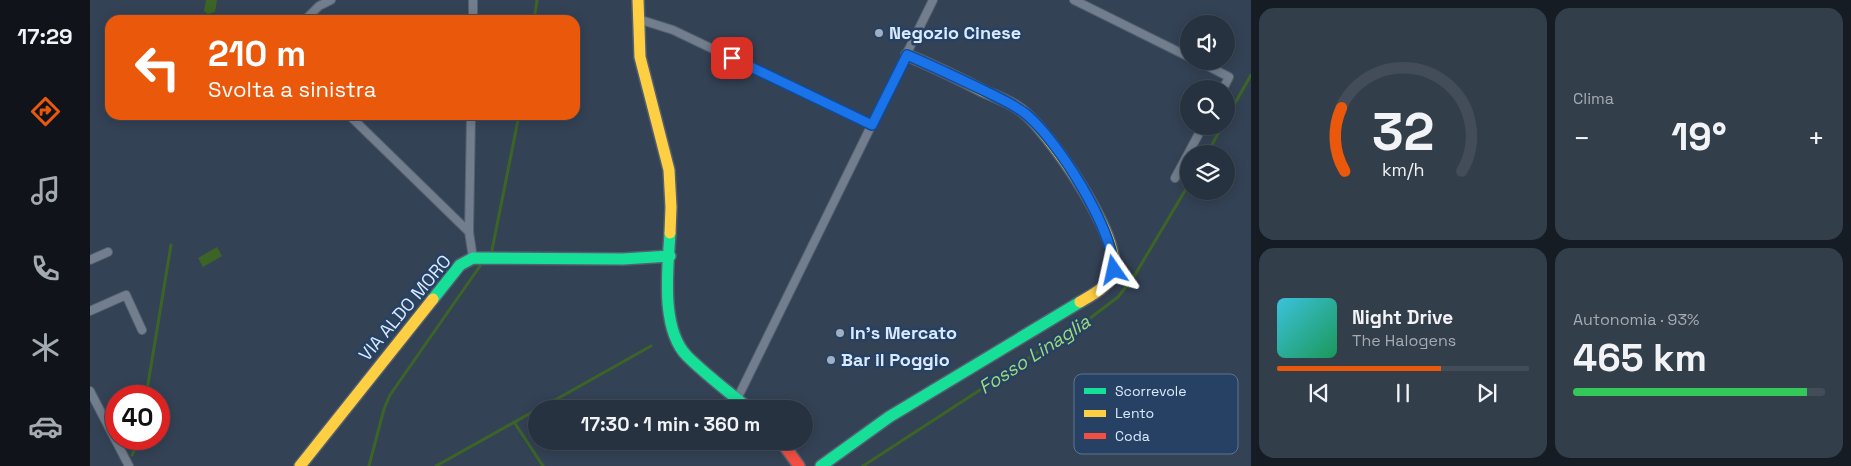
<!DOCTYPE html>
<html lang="it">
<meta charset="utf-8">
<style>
body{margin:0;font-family:"Space Grotesk",sans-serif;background:#333e4b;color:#f1f3f6;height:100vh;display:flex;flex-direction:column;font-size:19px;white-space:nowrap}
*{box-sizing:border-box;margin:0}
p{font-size:16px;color:#a4aab1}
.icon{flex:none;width:28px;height:28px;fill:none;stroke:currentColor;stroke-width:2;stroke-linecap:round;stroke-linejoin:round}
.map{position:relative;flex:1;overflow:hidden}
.side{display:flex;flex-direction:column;gap:8px;padding:8px;background:#151c23;width:600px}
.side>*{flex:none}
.top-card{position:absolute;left:15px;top:15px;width:475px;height:105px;border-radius:15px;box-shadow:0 2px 12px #0003,0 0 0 1px #434d59;background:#ea580c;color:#fff;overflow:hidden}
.buttons{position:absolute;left:1090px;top:15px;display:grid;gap:10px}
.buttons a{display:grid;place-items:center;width:55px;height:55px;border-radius:50%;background:#273240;box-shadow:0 2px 12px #0003,0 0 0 1px #434d59;font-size:25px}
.speed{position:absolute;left:15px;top:385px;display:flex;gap:10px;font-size:25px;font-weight:700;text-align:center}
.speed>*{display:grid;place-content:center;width:65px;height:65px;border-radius:50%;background:#273240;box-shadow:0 2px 12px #0003,0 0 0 1px #434d59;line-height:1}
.speed .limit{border:8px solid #d22;background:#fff;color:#111}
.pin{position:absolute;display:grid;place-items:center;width:42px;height:42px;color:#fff;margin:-21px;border-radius:10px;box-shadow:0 2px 8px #0006}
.me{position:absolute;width:55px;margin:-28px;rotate:349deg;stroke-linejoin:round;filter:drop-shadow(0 0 4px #0008)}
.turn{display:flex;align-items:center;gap:18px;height:105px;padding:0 20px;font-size:22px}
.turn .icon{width:65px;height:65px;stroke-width:2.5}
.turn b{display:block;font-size:35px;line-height:42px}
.big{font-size:38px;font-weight:700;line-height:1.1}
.side .tile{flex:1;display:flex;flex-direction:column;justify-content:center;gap:8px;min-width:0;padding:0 18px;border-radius:15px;background:#333e4b}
.side .dial{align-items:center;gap:0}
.dial svg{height:130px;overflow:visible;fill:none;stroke:#434d59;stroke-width:7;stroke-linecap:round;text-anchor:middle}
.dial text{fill:#f1f3f6;stroke:none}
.song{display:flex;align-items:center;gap:15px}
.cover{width:60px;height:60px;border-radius:8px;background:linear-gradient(135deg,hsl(190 70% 55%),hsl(150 70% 35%))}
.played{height:5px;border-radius:2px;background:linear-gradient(90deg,#ea580c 65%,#434d59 65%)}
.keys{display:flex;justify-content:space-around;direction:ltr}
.heat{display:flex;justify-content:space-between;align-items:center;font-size:28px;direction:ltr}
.charge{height:8px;border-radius:4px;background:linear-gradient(90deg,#34c759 93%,#434d59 0)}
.side .tiles{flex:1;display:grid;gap:8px;grid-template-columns:repeat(2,1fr)}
.trip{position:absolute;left:438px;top:400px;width:285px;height:50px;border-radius:25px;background:#273240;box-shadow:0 2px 12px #0003,0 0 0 1px #434d59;font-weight:700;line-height:50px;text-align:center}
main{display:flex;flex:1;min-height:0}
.tab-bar{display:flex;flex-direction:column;width:90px;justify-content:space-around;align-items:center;background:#10141a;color:#a4aab1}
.tab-bar .icon{width:35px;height:35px}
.tab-bar .on{color:#ea580c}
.tab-bar b{font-size:22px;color:#f1f3f6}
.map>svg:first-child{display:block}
.water{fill:#3c6426}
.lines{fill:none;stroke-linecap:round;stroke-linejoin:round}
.stream{stroke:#3c6426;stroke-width:3}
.street-casing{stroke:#526070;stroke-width:10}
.fast-casing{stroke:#526070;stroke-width:14}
.slow-casing{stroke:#526070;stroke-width:14}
.jam-casing{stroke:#526070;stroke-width:14}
.street{stroke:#727e8d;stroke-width:8}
.fast{stroke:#16e098;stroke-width:11}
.slow{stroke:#ffcf43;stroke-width:11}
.jam{stroke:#f24e42;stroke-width:11}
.route-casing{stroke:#114b97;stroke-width:12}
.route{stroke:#1a73e8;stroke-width:9}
.poi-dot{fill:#9fafc4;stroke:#264163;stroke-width:2}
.labels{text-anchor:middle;stroke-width:5;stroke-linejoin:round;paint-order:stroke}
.poi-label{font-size:18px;font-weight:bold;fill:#d9eaff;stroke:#264163;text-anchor:start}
.street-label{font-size:18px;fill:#d9eaff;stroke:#264163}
.water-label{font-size:19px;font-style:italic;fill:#9dd97a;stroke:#264163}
.key{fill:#264163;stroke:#5c7492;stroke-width:1}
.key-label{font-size:14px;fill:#d9eaff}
</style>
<main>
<nav class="tab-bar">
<b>17:29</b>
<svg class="icon on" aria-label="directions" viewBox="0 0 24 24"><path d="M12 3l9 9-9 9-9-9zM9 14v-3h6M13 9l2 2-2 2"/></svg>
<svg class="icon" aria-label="music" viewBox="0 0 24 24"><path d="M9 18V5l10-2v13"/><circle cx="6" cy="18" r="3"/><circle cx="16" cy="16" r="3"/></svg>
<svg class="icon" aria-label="phone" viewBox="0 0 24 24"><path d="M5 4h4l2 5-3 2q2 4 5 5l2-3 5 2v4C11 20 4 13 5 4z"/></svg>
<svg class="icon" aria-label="climate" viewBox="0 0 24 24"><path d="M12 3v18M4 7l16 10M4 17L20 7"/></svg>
<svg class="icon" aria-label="car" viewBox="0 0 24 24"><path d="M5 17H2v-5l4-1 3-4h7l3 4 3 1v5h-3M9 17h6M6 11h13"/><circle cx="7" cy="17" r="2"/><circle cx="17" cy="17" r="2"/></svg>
</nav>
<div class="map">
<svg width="1161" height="466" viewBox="0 0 1161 466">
<rect width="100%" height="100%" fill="#344255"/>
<path class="water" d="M116 0H127L125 12 118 14 114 11Z
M127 247 132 256 113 267 108 258Z"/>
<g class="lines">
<path class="stream" d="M444 20 447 0
M1136 119 1161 75
M1117 154 1132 126
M402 250 429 115
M56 396 81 245
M449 409 561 346
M424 422 453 466
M42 455 50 439
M279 466 294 409 300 395 390 266
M346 466 446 410
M773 466 999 319 1028 297 1043 278 1099 184"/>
<defs>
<path id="street" d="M984 0 1099 57
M548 19 583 30 782 125
M215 20 229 6 241 0
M383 20V0
M1108 61 1139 77 1133 89
M259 115 379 232
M381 115 379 232 383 258
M1085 178 1113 126
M0 260 18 252
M0 311 36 295 52 330
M0 391 39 466
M647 399 843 0"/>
<path id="fast" d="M580 233C578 268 570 328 597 356 616 375 639 392 659 409
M343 299 370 265 383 258 533 259 580 256
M731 466 799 417 990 302"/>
<path id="slow" d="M548 0 550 57 579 170 581 207 580 233
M817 55C843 66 868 78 893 91 906 97 919 101 931 110 958 130 1033 238 1023 272 1019 287 1002 295 990 302
M210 466 343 299"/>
<path id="jam" d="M691 441 709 466"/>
</defs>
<use href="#street" class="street-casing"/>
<use href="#fast" class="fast-casing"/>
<use href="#slow" class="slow-casing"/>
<use href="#jam" class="jam-casing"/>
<use href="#street" class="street"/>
<use href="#fast" class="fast"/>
<use href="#slow" class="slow"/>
<use href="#jam" class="jam"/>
</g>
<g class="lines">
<defs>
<path id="route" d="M642 58 782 125 817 55C845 67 872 80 899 93 911 99 925 105 936 114 969 142 1022 227 1024 270"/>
</defs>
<use href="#route" class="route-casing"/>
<use href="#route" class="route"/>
</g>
<g class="poi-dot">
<circle cx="789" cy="33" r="5"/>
<circle cx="750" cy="333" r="5"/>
<circle cx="741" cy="360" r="5"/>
</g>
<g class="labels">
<g class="poi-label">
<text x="799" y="39">Negozio Cinese</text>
<text x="760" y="339">In's Mercato</text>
<text x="751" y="366">Bar il Poggio</text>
</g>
<g class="street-label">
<text transform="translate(315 308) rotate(-50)" y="6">VIA ALDO MORO</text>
</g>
<g class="water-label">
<text transform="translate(944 354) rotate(-33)" y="7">Fosso Linaglia</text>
</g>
</g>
<rect x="984" y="374" width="164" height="80" rx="8" class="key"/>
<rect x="994" y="388" width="22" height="6" fill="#16e098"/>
<rect x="994" y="410" width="22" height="7" fill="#ffcf43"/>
<rect x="994" y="433" width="22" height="6" fill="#f24e42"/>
<g class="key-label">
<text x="1025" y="396">Scorrevole</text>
<text x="1025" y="418">Lento</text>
<text x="1025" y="441">Coda</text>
</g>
</svg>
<div class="buttons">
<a><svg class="icon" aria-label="sound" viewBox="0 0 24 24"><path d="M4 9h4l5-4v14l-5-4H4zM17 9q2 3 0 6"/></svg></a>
<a><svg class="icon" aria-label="search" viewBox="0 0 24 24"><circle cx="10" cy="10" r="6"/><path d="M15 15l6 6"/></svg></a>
<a><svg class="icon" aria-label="layers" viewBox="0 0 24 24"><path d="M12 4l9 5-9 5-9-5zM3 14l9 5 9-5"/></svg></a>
</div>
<div class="speed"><div class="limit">40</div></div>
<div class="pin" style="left:642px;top:58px;background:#d93025"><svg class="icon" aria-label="arrive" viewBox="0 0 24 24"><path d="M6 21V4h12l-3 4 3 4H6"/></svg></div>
<svg class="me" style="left:1024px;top:270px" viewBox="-20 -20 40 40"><path d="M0-17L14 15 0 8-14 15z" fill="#1a73e8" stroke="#fff" stroke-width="4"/></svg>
<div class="trip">17:30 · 1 min · 360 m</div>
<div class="top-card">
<div class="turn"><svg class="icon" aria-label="left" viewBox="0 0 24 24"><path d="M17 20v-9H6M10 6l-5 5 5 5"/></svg><div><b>210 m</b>Svolta a sinistra</div></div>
</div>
</div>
<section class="side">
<div class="tiles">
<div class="tile dial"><svg viewBox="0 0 100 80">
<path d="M14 69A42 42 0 1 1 86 69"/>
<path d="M14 69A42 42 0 0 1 12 30" stroke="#ea580c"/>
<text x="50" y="56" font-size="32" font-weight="700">32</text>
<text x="50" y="72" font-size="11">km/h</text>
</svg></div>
<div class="tile"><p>Clima</p>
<div class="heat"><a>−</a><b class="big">19°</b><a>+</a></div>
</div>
<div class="tile">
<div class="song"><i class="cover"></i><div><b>Night Drive</b><p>The Halogens</p></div></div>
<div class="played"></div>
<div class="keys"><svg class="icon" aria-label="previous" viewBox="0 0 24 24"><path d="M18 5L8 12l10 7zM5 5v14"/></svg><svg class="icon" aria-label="pause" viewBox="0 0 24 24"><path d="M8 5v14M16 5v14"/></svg><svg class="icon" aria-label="next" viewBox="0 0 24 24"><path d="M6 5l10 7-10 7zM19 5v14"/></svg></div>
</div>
<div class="tile"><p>Autonomia · 93%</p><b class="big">465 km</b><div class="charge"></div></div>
</div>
</section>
</main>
